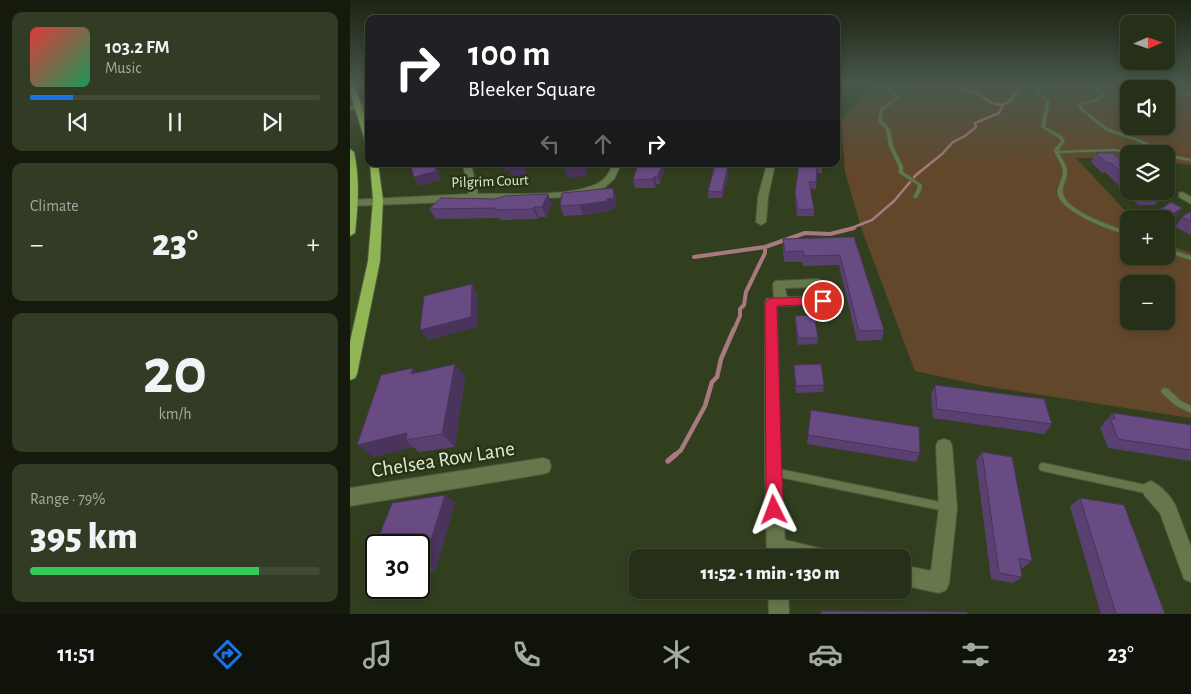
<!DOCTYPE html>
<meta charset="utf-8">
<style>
body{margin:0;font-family:"Alegreya Sans",sans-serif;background:#323b24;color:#f1f3f6;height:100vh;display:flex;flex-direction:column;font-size:19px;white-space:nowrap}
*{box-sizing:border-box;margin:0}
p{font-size:16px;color:#a4a9a1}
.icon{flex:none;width:28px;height:28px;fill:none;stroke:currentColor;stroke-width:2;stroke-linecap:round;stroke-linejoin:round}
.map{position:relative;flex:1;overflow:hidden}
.details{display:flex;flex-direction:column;gap:12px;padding:12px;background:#151a0d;width:350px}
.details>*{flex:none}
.guide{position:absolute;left:15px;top:15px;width:475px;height:152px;border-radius:10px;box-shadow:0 2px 8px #0003,0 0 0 1px #424a36;background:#202124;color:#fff;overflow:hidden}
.needle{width:32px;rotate:88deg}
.tools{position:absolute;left:770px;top:15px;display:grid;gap:10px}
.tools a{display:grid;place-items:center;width:55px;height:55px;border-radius:10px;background:#262f17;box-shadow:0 2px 8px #0003,0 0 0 1px #424a36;font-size:25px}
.speed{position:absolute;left:15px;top:534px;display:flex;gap:10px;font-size:25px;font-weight:700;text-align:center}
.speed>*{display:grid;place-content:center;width:65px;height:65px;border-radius:50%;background:#262f17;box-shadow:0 2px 8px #0003,0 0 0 1px #424a36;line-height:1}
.speed .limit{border:2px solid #111;border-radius:8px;background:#fff;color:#111}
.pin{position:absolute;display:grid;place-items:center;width:42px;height:42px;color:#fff;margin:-21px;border:2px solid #fff;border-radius:50%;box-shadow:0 1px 5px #0007}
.me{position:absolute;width:55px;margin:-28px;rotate:357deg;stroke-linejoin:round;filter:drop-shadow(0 0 4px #0008)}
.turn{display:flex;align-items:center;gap:18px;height:105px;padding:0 20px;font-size:22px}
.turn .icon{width:65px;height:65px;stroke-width:2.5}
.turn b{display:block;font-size:35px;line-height:42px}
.lanes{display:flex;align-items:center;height:48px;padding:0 20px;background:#0003;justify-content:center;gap:25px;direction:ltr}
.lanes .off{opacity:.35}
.big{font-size:38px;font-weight:800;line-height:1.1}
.details .tile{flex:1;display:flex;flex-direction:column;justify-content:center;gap:8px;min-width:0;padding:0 18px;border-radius:10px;background:#323b24}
.details .dial{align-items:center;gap:0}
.dial b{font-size:65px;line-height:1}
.song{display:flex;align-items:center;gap:15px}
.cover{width:60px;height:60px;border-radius:8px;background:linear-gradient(135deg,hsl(0 70% 55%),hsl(150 70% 35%))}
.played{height:5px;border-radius:2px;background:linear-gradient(90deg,#1a73e8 15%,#424a36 15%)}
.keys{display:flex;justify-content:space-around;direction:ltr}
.heat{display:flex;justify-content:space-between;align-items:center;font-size:28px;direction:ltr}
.charge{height:8px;border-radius:4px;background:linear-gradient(90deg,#34c759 79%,#424a36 0)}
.trip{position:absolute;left:279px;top:549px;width:282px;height:50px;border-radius:10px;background:#262f17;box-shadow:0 2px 8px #0003,0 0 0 1px #424a36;font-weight:800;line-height:50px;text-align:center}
.tab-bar{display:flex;height:80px;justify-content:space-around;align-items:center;background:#0f1309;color:#a4a9a1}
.tab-bar .icon{width:35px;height:35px}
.tab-bar .selected{color:#1a73e8}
.tab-bar b{font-size:22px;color:#f1f3f6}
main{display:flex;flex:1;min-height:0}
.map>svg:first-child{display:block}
.green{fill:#63472a;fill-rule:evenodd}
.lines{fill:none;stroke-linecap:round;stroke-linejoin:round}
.stream-far3{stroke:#a87a7f;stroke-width:2.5}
.stream-far2{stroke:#a87a7f;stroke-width:4}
.stream-far1{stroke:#a87a7f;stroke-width:4.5}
.stream{stroke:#a87a7f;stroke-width:5.5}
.lane-casing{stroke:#4e5b3c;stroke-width:2}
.street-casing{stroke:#4e5b3c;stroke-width:2}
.primary-casing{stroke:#4e5b3c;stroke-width:2}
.lane{fill:#66784b;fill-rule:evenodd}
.street{fill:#66784b;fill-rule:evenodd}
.primary{fill:#8fb555;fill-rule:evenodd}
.wall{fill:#594071}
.shaded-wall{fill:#49345c}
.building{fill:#684b83;stroke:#49345c}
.route{fill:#e11d48;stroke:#92132f}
.labels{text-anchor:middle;stroke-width:5;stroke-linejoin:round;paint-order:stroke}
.far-street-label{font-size:15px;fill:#e2ebd7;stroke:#283514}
.near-street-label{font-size:21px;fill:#e2ebd7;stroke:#283514}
</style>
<main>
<section class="details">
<div class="tile">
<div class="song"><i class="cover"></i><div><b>103.2 FM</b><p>Music</p></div></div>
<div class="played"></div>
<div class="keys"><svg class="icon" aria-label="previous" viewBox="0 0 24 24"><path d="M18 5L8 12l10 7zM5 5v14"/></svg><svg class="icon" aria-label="pause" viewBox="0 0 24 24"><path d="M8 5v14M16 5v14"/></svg><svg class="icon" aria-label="next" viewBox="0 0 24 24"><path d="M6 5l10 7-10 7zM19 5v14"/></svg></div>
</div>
<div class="tile"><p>Climate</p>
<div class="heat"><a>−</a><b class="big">23°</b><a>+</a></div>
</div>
<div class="tile dial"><b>20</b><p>km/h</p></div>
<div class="tile"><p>Range · 79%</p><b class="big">395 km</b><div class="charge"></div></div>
</section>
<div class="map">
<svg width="841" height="614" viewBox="0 0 841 614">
<rect width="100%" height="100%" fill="#323f1f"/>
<path class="green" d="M518 84H841V165L816 162V154H779V158H726L783 219H779V256H816V244L841 253V418L634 386 565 371 512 230 495 172 491 120 520 88ZM779 89H816V126H779ZM779 284H816V321H779Z"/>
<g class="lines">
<path class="stream-far3" d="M597 84 626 93 642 103 653 105
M800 84 841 85
M499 229 522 220 544 201 566 175 592 154 603 142 615 136 626 127 625 123 649 113 653 105 660 101 671 84"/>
<path class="stream-far2" d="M344 257 415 247 455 233 480 234 504 228
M384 330 390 316V309L394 305 396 292 415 253V247"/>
<path class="stream-far1" d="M324 456 331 450 355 406 362 382 367 377 371 359 384 329"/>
<path class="stream" d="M318 461 325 455"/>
<defs>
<path id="lane" d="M533 84H536L539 88 548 95 549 98 533 110 532 121 540 129 543 146 553 167V172L572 185 571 190 567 198H565L563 197 567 190 568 185 549 173V167L539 146 536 129 528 121 530 109 545 98V96L537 90Z
M671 84H675L687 87 690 93 700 101 695 127 712 136 715 141 708 151 765 149 791 153V154H780L765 151 709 153C712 159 716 164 717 171 718 179 711 186 713 194 717 211 763 227 779 232V236C761 230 714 214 708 195 706 187 713 180 713 172 713 164 706 158 704 150L711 141 709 138 691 127 696 101 687 94 685 89Z
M737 84H740L752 91 754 96 749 101 732 105 731 107 757 128 791 140 826 156 841 159V161L823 158 789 142 755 130 727 107 729 103 747 99 750 96 749 92Z
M765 84H769L793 89H785Z
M816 90 841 94V96L816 92Z
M816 248 841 256V260L816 252Z
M815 388 818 389 831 401 841 406V413L825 405 812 393 811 391 812 389Z
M693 463 800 486 803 487 804 490 803 493 800 494 693 471 690 470 689 467 690 464Z
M424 468 595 503 598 504 599 507 598 510 595 511 424 476 421 475 420 472 421 469Z"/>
<path id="street" d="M19 102V106L0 110V106Z
M113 164H121L128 194C159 193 224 198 250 182 257 178 260 171 263 164H271L264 179 255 187 219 197 0 206V200L119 194Z
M417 164H425L418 197 416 222 411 225 406 222 408 197Z
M832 192 841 197V204L829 197V193Z
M469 279 475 283 479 301 477 304 427 306 431 472 435 540 481 551 483 558H417L415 472V302L417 299 424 298 423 284 425 281ZM464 287 466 297H437L435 288Z
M594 439 600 441 602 446 607 508 599 583 596 590 589 593 552 585V565L581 571 589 508 586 446 588 441Z
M193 458 199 460 201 466 199 472 193 474 0 506V488Z
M801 481C811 486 822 497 826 507L841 547V582L834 579 810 513 795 496 792 490 795 484Z
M418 590H438L439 614H419Z"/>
<path id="primary" d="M0 84H4L19 128V143L15 141 0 92Z
M0 149 4 152C10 179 8 206 5 233L0 236Z
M20 164H28L33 200 30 261 7 374 5 378 0 380V342L18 261 23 200Z"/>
</defs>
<use href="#lane" class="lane-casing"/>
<use href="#street" class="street-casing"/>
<use href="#primary" class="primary-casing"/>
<use href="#lane" class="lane"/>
<use href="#street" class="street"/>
<use href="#primary" class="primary"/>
</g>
<path class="wall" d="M746 153 779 166V191H808L812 195 805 205H788L755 172 752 173 741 162Z
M288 164H314L315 167 310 184H306L305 188H285L283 180Z
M363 164 378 177 372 198H358V191L363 171Z
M449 164H472V173H467L466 189 460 188 464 209V216H447L445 199Z
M263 188 266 197V208L260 209V211L233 215 214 216 210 206Z
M202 204 196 217H189L188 219 150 220 149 218 86 219 79 209Z
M832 208 825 218 816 224V219H802L808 211Z
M841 211V235L825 227 832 217Z
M504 237 534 330 532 340 507 341 489 265 453 266V262H434L433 249V239Z
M445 316 468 338 467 344 448 345 445 322Z
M444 365 474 385 473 392 446 393 444 371Z
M68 372 115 377 105 447 69 452 63 447 23 457Z
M585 385 702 424 694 434 583 418 581 395Z
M461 410 570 453 566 462 457 444Z
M763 413 841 425V461L758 448 750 427 754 424 753 423Z
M632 452 682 561 673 568 671 567 672 577 663 583 641 579 626 461Z
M95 495 105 503 85 571 69 574V545H26V580L14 575 42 503Z
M730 498 815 614H751L720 506Z"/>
<path class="shaded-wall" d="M83 164H86L91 180 69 186 64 177Z
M152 164H173L177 174 162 178 159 170 155 171Z
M233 164H236L237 176 218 178 214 169Z
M311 164H314L315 167 310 184 308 176Z
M378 164H379L378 177 372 198V192Z
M305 176 306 184 305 188 303 179Z
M263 188 266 197V208L260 209V211L233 215 230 205 257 199Z
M198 194 202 204 196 217 192 207Z
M184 207 189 217 188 219 183 209Z
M832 208 825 218 816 224V222L820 216Z
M122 284 128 295V327L78 340 70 330Z
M105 364 115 377 105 447 92 434Z
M63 368 75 381 61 374Z
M57 433 56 440 63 447 23 457 7 445Z
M95 495 105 503 85 571 73 565Z"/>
<path class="building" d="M746 153H763L779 166V180L761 163H757Z
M60 164H83L86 171 64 177Z
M157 164H172L173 166 158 169Z
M215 164H233L234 166 214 169Z
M288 164H312L308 176H305L303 179 283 180Z
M363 164H378L377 170 372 192 358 191 365 166H363Z
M449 164H472V167L467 166 466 182H459L464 209 448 210 445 193Z
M263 188 264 198 257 199V201L230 205 210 206 212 193Z
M790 191H808L812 195H794Z
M198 194 192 207H184L183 209 145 210 146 208 79 209 91 198 145 199 155 196Z
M821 202 832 208 820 216 808 211Z
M841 211V221L832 217Z
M504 237 534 330 509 331 490 255 454 256 453 251 435 252 433 239Z
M122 284 121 317 70 330 74 296Z
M464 315 468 338H448L445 316Z
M105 364 92 434 56 440 57 433 7 445 31 375 63 368 61 374Z
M471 364 474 385 446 386 444 365Z
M585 385 694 399 702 424 587 409Z
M461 410 569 427 570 453 458 435Z
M763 413 841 425V450L768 439 760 418 765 419Z
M632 452 662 457 682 561 669 558 672 577 649 573Z
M95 495 73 565H69V545H26V573L14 575 42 503Z
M730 498 774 505 815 614H766Z
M471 611 617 612 618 614H471Z"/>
<linearGradient id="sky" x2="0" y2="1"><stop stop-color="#1c2311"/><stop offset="0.5" stop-color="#49584d"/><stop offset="1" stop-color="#49584d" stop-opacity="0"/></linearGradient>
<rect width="841" height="169" fill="url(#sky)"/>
<path class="route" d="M473 297 477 299 478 301 477 304 427 306 433 510 430 515 424 518 419 515 416 510 415 302 421 298Z"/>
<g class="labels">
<g class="far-street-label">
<text transform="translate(140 181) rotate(-2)" y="5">Pilgrim Court</text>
</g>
<g class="near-street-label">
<text transform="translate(93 459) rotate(-9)" y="7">Chelsea Row Lane</text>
</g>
</g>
</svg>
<div class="tools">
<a><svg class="needle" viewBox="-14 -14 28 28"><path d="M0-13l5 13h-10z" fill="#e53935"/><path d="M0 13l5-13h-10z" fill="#a4a9a1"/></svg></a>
<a><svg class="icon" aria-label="sound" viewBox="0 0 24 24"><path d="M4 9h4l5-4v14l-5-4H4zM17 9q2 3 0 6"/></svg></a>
<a><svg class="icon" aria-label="layers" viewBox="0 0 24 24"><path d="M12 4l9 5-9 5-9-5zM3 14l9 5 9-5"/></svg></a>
<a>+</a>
<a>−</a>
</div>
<div class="speed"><div class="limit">30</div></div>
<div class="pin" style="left:473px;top:301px;background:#d93025"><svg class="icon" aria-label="arrive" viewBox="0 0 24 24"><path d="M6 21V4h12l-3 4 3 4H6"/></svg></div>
<svg class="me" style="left:424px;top:510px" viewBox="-20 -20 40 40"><path d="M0-17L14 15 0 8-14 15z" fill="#e11d48" stroke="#fff" stroke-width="4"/></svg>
<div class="trip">11:52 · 1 min · 130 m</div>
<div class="guide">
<div class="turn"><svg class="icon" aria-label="right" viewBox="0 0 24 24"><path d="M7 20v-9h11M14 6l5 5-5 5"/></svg><div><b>100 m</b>Bleeker Square</div></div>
<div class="lanes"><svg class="icon off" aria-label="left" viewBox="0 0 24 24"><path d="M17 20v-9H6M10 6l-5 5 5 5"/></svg><svg class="icon off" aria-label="ahead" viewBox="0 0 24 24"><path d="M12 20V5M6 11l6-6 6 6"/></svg><svg class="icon" aria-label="right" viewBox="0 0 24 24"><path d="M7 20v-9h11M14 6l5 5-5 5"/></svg></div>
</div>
</div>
</main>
<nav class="tab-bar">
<b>11:51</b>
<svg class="icon selected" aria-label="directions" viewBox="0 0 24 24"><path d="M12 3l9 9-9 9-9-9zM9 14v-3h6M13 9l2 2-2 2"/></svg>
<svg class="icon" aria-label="music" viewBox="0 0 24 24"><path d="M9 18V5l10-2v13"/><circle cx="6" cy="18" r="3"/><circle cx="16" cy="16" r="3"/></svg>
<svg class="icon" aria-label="phone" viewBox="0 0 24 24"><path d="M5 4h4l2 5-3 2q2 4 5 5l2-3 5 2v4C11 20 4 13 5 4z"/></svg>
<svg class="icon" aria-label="climate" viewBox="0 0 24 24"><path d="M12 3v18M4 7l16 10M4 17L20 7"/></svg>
<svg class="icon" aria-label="car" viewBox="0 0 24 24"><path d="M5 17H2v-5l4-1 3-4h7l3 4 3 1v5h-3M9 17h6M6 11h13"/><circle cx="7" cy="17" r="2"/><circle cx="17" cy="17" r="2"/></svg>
<svg class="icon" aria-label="filters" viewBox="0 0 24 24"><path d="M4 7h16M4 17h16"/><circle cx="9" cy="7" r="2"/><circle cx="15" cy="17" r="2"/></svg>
<b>23°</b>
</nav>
